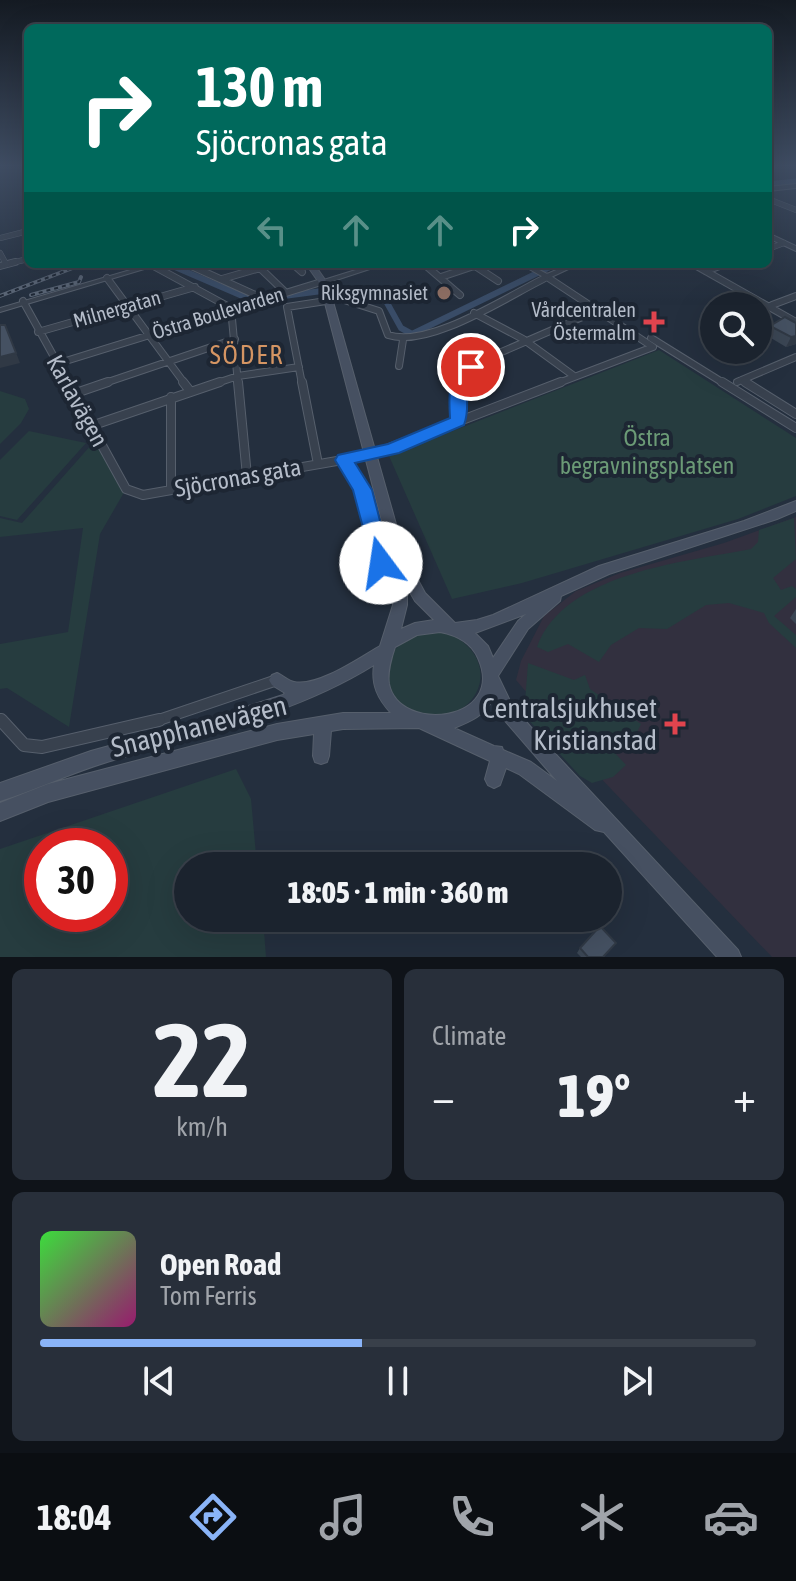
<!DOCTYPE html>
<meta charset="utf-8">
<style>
body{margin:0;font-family:"Asap Condensed",sans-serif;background:#282f3a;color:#f1f3f6;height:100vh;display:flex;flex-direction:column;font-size:30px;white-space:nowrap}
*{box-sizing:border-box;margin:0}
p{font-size:26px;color:#a0a4aa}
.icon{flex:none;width:44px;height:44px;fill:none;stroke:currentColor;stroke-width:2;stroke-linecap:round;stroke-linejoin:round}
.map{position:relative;height:957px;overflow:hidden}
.details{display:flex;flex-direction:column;gap:12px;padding:12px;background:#0f1319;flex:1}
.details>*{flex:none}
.top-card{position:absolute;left:24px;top:24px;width:748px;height:244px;border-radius:12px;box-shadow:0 8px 32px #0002,0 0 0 2px #39404a;background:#00695c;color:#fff;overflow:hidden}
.tools{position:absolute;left:700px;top:292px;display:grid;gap:16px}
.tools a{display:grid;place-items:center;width:72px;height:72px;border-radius:50%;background:#1b232e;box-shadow:0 8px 32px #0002,0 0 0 2px #39404a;font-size:40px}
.speed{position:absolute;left:24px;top:828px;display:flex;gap:16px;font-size:40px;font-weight:700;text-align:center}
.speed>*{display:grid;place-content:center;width:104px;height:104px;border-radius:50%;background:#1b232e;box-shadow:0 8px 32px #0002,0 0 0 2px #39404a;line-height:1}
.speed .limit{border:12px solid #d22;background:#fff;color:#111}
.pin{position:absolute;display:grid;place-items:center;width:68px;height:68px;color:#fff;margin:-34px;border:4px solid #fff;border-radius:50%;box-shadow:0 2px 8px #0007}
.me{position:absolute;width:88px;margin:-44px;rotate:346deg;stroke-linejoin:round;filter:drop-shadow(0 0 6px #0008)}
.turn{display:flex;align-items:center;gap:28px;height:168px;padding:0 40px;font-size:36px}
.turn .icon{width:104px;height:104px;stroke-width:2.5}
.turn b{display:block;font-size:56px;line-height:68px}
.lanes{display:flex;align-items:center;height:76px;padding:0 40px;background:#0003;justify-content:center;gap:40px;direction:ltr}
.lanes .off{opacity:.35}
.big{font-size:60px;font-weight:800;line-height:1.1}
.details .card{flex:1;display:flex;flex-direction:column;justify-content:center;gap:12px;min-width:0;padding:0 28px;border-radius:12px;background:#282f3a}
.details .dial{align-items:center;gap:0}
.dial b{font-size:104px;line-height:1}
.song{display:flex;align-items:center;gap:24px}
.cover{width:96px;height:96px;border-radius:12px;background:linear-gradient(135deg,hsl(120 70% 55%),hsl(320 70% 35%))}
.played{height:8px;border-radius:4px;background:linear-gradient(90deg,#8ab4f8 45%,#39404a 45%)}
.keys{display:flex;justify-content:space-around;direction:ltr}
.heat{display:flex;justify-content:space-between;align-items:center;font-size:44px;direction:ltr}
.details .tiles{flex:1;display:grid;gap:12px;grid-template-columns:1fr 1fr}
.card:last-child{grid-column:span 2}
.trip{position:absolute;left:174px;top:852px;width:448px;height:80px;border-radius:40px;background:#1b232e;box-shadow:0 8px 32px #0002,0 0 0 2px #39404a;font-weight:800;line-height:80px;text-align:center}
.menu{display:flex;height:128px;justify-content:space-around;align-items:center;background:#0b0e12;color:#a0a4aa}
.menu .icon{width:56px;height:56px}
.menu .selected{color:#8ab4f8}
.menu b{font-size:36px;color:#f1f3f6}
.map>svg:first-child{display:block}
.medical{fill:#32303f}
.green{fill:#263c3f;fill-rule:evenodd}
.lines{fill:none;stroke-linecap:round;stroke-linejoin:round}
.stream{stroke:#394c67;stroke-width:2}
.canal-far1{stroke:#394c67;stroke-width:5}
.canal{stroke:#394c67;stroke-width:6}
.minor-far4-casing{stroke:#565f6c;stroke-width:6}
.minor-far3-casing{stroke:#565f6c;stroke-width:8}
.minor-far2-casing{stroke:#565f6c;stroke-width:10}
.minor-far1-casing{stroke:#565f6c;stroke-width:12}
.minor-casing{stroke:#565f6c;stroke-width:14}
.tertiary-casing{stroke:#565f6c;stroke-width:2}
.secondary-casing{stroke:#565f6c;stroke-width:2}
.minor-far4{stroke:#38414e;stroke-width:5}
.minor-far3{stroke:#38414e;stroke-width:6}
.minor-far2{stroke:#38414e;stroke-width:8}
.minor-far1{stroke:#38414e;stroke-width:10}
.minor{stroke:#38414e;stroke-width:12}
.tertiary{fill:#38414e;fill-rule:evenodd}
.secondary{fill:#465061;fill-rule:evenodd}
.rail-casing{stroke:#5a6575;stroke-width:4}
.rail{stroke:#1d2633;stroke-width:2;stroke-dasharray:4;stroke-linecap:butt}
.wall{fill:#3b4654}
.shaded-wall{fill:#303945}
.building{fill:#455162;stroke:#303945;stroke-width:2}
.route{fill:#1a73e8;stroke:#114b97;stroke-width:2}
.education-dot{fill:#8d6e63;stroke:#1d2633;stroke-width:3}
.health-dot{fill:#e0444e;stroke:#1d2633;stroke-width:3}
.labels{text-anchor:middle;stroke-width:8;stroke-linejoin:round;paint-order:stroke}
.far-poi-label{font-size:20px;fill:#b4bcc9;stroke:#1d2633;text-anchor:end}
.far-street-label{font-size:20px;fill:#b4bcc9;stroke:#1d2633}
.street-label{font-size:24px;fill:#b4bcc9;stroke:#1d2633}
.park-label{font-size:24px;fill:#6b9a76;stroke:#1d2633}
.neighbourhood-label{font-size:26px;letter-spacing:2px;fill:#d59563;stroke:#1d2633}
.near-poi-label{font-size:28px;fill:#b4bcc9;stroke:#1d2633;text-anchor:end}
.near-street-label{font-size:28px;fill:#b4bcc9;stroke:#1d2633}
</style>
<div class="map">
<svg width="796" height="957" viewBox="0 0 796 957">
<rect width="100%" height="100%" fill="#242f3e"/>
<path class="medical" d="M796 517V957H772L590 767 516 680 521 661 544 616 576 591 620 573 724 543Z"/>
<path class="green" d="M659 350 796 438V496L738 519 522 583 452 599 389 456Z
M0 391 25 399 29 409 21 423 0 444Z
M29 431 86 443 17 520 0 516V460Z
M101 443 126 489 100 534 69 727 7 688 0 689V644L68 632 83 528 0 537V518L22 523 92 444Z
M794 518 796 559 773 578 781 590 792 586 796 589V597L774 616 796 635V648L769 623 764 613 729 603 706 605 667 629 639 628 611 645 599 662 568 644 548 652 537 647C564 573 683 562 751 549L758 542 759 530Z
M443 631C513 658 475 736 412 711 402 706 391 696 388 684 385 676 389 663 390 654L412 634Z
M528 663 574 680 585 675 590 689 641 724 635 736 615 753 626 765 613 777 592 783 580 776 524 715Z
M236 769 251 799 257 866H188V918H263L266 957H0V849ZM42 846H110V914H42Z"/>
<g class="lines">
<path class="stream" d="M768 180 775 183"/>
<path class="canal-far1" d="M768 170 774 167
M768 184 796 181"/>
<path class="canal" d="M168 264 247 298
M276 297 337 289 386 301 401 328 412 334 556 264"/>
<defs>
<path id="minor-far4" d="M768 199 796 210
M0 238 28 231
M768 249 784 243
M0 253 6 264
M7 264 28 259"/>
<path id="minor-far3" d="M150 264 231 308 238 384
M187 264 262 298
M293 264 302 272
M424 264 460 295
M472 264 498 281
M693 264 796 322
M0 266 15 262
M260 268 285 292
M706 271 725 264
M441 277 480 264
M547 277 653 347 556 384
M107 278 185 384
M222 279 274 264
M338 298 379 311 388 335C429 349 508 296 547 277
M23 301 69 384
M772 305 796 296
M474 313 523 339 574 376
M38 332 195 287
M707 337 714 334
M651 338 725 384
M56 364 318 283
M399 366 403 340
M742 380 748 384
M737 382 796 357
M102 384 235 339
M214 384 238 376 299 367
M302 384 287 307 326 301
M457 384 468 369 483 360 596 311"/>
<path id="minor-far2" d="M67 382 126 489 143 495 371 455 561 382
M183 382 190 391
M238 382 247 476
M302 382 318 464
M458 382V421
M722 382 796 428
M745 382 796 414
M73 394 108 382
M171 397V490
M91 426 220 382
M344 460 363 490 374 534"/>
<path id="minor-far1" d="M373 532 384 576
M0 719 3 722
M153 722 277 680"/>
<path id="minor" d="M1 720 24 745 42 747 159 720"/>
<path id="tertiary" d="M796 184V188L768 191V187Z
M768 233 796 246V251L768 238Z
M151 264H161L0 312V308Z
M375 264H385L321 285 314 283Z
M520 264H528L547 274 570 264H579L547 279Z"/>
<path id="secondary" d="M306 264H314L328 284 405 556 425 593 455 623 477 620 493 615 599 566 744 521 796 501V511L777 519 609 574 561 596 560 601 528 629 498 676 512 705 534 731 738 950 741 957H717L604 832 595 830 519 774 506 768 500 785 494 788 488 785 485 779 490 761 419 728 343 729 331 731 329 756 327 762 321 764 315 762 313 756 314 734 277 740 48 802 0 821V803L48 784 277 724 343 713H391C378 699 371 685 374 665 292 716 196 735 104 763 69 774 35 790 0 801V783L91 751 214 717 283 695 285 693 272 685 269 680 272 675 277 673C282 675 289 681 294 682 318 687 359 658 380 646L393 605 391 556 320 284ZM407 587 415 601 434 620 415 623 401 629 407 605ZM526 614 518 621 493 658 488 646 475 633ZM440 632C456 635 471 642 478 658 507 722 399 734 389 684 387 672 391 659 395 647L417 635ZM493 699 500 715 557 781 531 762 503 750 502 747 494 746 454 728C471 721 484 716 493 699Z"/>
</defs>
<use href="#minor-far4" class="minor-far4-casing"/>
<use href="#minor-far3" class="minor-far3-casing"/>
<use href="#minor-far2" class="minor-far2-casing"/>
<use href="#minor-far1" class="minor-far1-casing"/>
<use href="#minor" class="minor-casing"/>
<use href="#tertiary" class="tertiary-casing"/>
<use href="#secondary" class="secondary-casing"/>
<use href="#minor-far4" class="minor-far4"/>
<use href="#minor-far3" class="minor-far3"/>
<use href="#minor-far2" class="minor-far2"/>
<use href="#minor-far1" class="minor-far1"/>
<use href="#minor" class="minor"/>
<use href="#tertiary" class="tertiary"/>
<use href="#secondary" class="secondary"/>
<defs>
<path id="rail" d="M31 295 79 282 81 277
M0 296 83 264"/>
</defs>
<use href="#rail" class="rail-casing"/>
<use href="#rail" class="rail"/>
</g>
<path class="wall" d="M796 323V344L786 347 766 335 770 326Z
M796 609V624L790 618Z
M580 948 604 957H581L577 953Z"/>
<path class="shaded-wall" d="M9 334 20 363 0 368V357Z
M796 336V344L786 347 791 337Z"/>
<path class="building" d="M785 317 796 323V336L791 337 770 326Z
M0 325H5L16 353 0 357Z
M600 926 616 943 603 957H588L580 948Z"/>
<linearGradient id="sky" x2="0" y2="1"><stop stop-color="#141a22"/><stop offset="0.55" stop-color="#3f4d63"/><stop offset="1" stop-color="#3f4d63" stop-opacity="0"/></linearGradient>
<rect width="796" height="301" fill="url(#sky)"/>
<path class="route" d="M471 362 478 367C458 392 473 400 464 425L399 453 355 463 372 490 391 563 381 571 374 569 353 490 335 460 338 455 388 444 450 418C449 397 446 371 471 362Z"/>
<circle class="education-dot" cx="444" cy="293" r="8"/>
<g class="health-dot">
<path d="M650 310h8v8h8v8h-8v8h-8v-8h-8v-8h8z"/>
<path d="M671 712h8v8h8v8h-8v8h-8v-8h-8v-8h8z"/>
</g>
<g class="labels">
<g class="far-poi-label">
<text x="428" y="300">Riksgymnasiet</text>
<text x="636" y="317">Vårdcentralen<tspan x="636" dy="23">Östermalm</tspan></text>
</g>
<g class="far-street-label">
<text transform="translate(117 309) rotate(-16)" y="7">Milnergatan</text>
<text transform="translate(218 313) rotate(-17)" y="7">Östra Boulevarden</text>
</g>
<g class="street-label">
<text transform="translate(77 401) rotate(61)" y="8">Karlavägen</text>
<text transform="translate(238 478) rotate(-10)" y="8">Sjöcronas gata</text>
</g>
<g class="park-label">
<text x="647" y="446">Östra<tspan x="647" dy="28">begravningsplatsen</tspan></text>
</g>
<g class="neighbourhood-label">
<text x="247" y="364">SÖDER</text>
</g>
<g class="near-poi-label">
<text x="657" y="718">Centralsjukhuset<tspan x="657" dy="32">Kristianstad</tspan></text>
</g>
<g class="near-street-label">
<text transform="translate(199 726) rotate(-14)" y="10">Snapphanevägen</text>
</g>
</g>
</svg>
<div class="tools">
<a><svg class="icon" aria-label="search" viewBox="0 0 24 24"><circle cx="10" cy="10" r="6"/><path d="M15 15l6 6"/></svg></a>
</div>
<div class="speed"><div class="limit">30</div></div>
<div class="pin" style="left:471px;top:367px;background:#d93025"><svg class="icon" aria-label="arrive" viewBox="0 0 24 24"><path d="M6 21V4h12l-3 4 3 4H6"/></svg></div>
<svg class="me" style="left:381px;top:563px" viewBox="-20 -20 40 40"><circle r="19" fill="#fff"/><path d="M0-13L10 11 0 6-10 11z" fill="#1a73e8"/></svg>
<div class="trip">18:05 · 1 min · 360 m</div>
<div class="top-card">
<div class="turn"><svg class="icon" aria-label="right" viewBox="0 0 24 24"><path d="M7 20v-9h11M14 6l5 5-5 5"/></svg><div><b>130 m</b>Sjöcronas gata</div></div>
<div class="lanes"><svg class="icon off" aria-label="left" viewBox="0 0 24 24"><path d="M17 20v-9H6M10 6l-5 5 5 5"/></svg><svg class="icon off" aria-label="ahead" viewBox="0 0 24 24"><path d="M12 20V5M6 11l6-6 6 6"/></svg><svg class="icon off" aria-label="ahead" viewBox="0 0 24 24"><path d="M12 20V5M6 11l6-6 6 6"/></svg><svg class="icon" aria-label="right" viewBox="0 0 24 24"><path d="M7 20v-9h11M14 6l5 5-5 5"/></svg></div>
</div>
</div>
<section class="details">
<div class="tiles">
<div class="card dial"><b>22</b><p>km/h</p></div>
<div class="card"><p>Climate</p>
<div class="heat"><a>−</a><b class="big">19°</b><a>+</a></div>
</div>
<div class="card">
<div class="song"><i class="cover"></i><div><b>Open Road</b><p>Tom Ferris</p></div></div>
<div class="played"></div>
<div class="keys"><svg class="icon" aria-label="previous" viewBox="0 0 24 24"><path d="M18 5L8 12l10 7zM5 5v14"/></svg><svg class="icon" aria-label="pause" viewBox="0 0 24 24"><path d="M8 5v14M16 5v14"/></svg><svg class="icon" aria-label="next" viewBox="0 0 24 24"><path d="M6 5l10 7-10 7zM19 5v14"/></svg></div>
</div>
</div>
</section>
<nav class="menu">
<b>18:04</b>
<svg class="icon selected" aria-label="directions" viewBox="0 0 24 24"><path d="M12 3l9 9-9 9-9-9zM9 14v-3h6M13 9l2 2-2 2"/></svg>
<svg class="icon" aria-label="music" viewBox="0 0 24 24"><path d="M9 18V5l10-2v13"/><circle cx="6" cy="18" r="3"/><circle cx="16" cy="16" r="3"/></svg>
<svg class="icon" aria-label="phone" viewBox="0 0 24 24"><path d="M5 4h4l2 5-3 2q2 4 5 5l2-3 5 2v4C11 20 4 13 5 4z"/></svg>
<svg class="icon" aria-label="climate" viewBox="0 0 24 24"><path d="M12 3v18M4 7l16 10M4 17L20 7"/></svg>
<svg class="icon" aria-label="car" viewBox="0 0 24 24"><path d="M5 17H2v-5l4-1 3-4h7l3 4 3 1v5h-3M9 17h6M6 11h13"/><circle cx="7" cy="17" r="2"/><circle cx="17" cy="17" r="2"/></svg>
</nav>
